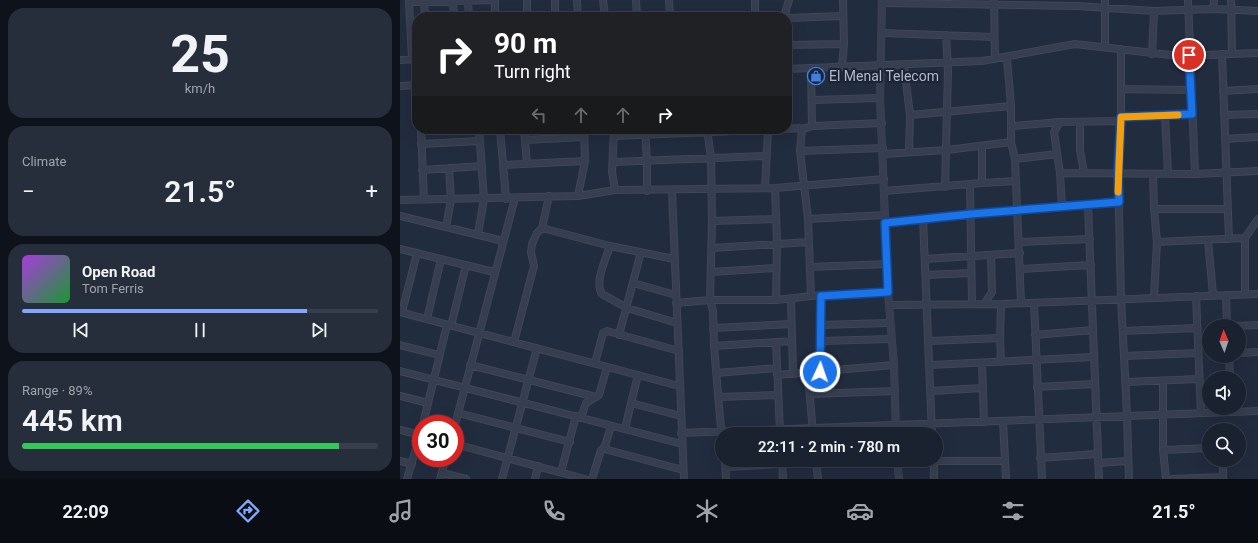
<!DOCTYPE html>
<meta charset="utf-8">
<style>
body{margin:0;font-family:Roboto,sans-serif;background:#272e3b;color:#f1f3f6;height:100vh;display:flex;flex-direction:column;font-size:15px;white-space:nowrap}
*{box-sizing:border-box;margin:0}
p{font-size:13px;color:#9fa3aa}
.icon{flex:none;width:22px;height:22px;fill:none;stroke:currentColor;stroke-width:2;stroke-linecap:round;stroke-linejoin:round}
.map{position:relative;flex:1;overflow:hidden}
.details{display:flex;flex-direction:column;gap:8px;padding:8px;background:#0e121a;width:400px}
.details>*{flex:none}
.guide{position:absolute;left:12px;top:12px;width:380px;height:122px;border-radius:16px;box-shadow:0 4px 16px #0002,0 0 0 1px #383e4b;background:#202124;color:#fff;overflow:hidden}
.needle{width:26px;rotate:358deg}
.tools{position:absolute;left:802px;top:319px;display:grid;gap:8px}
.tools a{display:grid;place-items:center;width:44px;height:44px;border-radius:50%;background:#1a212f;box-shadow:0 4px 16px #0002,0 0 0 1px #383e4b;font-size:20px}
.speed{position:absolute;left:12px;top:415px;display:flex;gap:8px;font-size:20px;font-weight:700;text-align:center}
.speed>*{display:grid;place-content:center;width:52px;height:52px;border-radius:50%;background:#1a212f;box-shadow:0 4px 16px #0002,0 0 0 1px #383e4b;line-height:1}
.speed .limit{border:6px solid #d22;background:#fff;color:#111}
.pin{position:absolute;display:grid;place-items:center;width:34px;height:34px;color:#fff;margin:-17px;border:2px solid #fff;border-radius:50%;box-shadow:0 1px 4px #0007}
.me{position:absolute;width:44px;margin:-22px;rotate:3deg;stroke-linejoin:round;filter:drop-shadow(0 0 3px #0008)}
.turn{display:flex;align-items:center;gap:14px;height:84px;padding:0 16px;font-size:18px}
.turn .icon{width:52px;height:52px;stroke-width:2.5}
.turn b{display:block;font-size:28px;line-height:34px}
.lanes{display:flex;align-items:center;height:38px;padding:0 16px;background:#0003;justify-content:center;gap:20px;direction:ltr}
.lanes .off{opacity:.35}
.big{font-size:30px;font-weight:600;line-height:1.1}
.details .card{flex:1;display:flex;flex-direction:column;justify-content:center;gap:6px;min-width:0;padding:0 14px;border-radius:16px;background:#272e3b}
.details .dial{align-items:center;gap:0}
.dial b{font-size:52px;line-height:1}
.song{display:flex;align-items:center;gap:12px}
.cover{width:48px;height:48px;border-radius:6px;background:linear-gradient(135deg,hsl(280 70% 55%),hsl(130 70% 35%))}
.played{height:4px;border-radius:2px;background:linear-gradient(90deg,#82a7ff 80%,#383e4b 80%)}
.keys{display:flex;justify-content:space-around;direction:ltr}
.heat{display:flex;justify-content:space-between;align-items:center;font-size:22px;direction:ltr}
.charge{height:6px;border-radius:3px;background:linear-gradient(90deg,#34c759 89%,#383e4b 0)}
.trip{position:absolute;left:315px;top:427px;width:228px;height:40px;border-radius:20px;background:#1a212f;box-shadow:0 4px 16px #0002,0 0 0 1px #383e4b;font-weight:600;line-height:40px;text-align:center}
.tab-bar{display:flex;height:64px;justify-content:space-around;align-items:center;background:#0a0d13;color:#9fa3aa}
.tab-bar .icon{width:28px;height:28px}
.tab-bar .on{color:#82a7ff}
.tab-bar b{font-size:18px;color:#f1f3f6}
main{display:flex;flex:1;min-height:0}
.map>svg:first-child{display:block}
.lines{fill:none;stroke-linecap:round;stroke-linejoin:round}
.minor-casing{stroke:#3f4758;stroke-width:8}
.tertiary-casing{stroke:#3f4758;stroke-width:8}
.minor{stroke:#363e4f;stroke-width:6}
.tertiary{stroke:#363e4f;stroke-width:7}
.route-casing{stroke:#114b97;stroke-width:10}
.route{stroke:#1a73e8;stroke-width:7}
.slow{stroke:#f59e0b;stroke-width:7}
.labels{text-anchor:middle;stroke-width:4;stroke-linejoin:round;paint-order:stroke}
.poi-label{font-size:14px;fill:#b2b9ca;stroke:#1b2334;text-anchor:start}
</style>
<main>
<section class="details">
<div class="card dial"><b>25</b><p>km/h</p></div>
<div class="card"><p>Climate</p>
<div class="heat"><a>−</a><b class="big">21.5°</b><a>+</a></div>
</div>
<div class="card">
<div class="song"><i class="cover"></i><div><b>Open Road</b><p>Tom Ferris</p></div></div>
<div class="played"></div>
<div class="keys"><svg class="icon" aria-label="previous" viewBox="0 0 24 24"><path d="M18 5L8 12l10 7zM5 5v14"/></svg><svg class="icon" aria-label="pause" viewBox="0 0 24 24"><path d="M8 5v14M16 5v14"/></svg><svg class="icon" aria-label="next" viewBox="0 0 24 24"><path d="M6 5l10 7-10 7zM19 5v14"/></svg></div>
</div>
<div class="card"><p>Range · 89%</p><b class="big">445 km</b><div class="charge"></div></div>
</section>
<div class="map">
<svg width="858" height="479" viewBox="0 0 858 479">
<rect width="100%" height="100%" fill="#222c3f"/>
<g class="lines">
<defs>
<path id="minor" d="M95 0V17
M127 0V17
M177 0 178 17
M203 0 205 17
M236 0 237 17
M269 0 270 17
M355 0V17
M594 0 595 59
M705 0V46
M788 0 795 174
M831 0 832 53
M53 1 54 17
M68 1 69 17
M24 2 25 17
M482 3 677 6 754 11 813 9 858 11
M813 9 814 0
M155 17V0
M384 17 389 0
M387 18 443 16
M483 33 594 37
M387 45 444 44
M721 49V117L718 173 721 298 727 415 729 479
M752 54 754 11
M822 54 829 239
M607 58 611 106V142L615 159 621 303
M12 59 9 2 95 0
M0 60 17 59
M504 66 510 115 509 152
M442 67 444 44 443 0
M387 69 582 61 675 44 779 56 858 53
M0 86 17 85
M721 89 791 90
M823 91 858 89
M412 100 480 98
M510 115 611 106
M824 115 858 114
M765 116 768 174
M721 117 791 114
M660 122 654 132 660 173 662 207
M680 122V150L684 173
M412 126 482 123
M612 126 660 122 720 121
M21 129 24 200
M100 129 106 199
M124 129 127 164
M214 129 212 172 215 190
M245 129 247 160V191
M307 129 311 158 312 221 310 300 313 311 314 346 322 442
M402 129 400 151 408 219 411 296
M215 136 406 128 412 126 411 68
M825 139 858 137
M125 140 184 137
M21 144 80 141
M400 151 483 148
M484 154 547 150 611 142
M615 159 657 154
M214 162 365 156
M103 165 185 161
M22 170 82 166
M660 173 795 174 858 171
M753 174 754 209 757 242 754 297
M582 183 616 181
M570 185 572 304
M365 187 368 131
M545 187 548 71 546 35
M375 188 377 243 376 300
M272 191 284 479
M484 191 582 183V146
M178 196 185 161 184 129
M0 200 178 196 215 190 375 188 484 179
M688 206 699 479
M754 209H827
M0 216 103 241
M408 219 485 215
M523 219 532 434
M312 221 376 219
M485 223 571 214 719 202
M46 227 51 200 49 168
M142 228 210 246 274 259
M78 234 84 199 79 129
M845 238 858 219
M808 240 813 295
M620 242 690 239
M757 242 845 238V294
M210 246C206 259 194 282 202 294L227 308 277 323
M312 248 409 242
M0 249 94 272
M525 259 620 253
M410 267 487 264
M621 269 691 265
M311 272 376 268
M526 275 571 273
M233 283 276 295
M826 295 827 326
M796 296 801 413
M391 299 393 374
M276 303 310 300H376L411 296 488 292
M634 303 642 479
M584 304 592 292 591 255
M490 305 601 304 858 294
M0 312 279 386
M2 312 17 253
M27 319 41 259
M420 325 489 323
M51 326 66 265
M835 326 858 325
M313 328 391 324
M723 331 797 328
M219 335 241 252
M635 335 693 330
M600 338 601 304
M422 341 491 339
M529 341 600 338 601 362
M114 342 134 266 131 252 132 244 137 233 142 228 149 196
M376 342 380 432
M0 345 39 355
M314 346 392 341
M839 353 858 352
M724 356 798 353
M829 356 830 378
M195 363 203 333 207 331 279 351
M582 363 584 422
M70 365 196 397
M530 365 694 357
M0 371 282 444
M420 372 421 296
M317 373 377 368
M408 374 413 434
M238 375 231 403 281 416
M377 375 494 365
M763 381V450L766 479
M726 382 799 379
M637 387 695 384
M531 391 583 388
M410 394 495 391
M0 396 28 403
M318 397 378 395
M58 413 170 442
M181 418 186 403 199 395 207 367
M603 421 606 479
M23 424 47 325
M55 425 115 198
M211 426 205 446 208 450 283 470
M225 429 231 403
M0 430 21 435
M281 433 858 411
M55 444 185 479
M763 450 809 448
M640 458 697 454
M325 460 326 479
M382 460 383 479
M534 460V479
M0 461 12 464
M416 461 418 479
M534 461H605
M416 463 497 461
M698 463 728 461
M326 467 382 464
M161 472 176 416
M42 473 66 479
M7 479 21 431
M40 479 46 458
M102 479 137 348
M135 479 138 466
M192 479 201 450 205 446
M773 479 823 477
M823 479V460"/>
<path id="tertiary" d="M482 0 480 98 488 292 494 365 496 434
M497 460 499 479"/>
</defs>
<use href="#minor" class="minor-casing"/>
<use href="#tertiary" class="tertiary-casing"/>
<use href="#minor" class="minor"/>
<use href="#tertiary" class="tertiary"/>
</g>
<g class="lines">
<defs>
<path id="route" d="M420 372 421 296 488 292 485 223 571 214 719 202 718 173 721 117 792 114 789 55"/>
</defs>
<use href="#route" class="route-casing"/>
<use href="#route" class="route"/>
<path class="slow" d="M718 192 721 117 778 115"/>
</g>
<defs>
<symbol id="shop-ring" viewBox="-11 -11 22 22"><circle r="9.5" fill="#1b2334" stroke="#3f7fe0" stroke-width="1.5"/><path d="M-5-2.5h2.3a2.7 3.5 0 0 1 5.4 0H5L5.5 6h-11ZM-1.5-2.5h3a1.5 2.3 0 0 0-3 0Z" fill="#3f7fe0"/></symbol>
</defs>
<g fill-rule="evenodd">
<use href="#shop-ring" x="406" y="66" width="20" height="20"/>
</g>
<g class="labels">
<g class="poi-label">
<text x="429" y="81">El Menal Telecom</text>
</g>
</g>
</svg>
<div class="tools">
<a><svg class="needle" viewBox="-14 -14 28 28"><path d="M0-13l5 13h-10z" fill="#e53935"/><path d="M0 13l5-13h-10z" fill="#9fa3aa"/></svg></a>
<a><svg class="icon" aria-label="sound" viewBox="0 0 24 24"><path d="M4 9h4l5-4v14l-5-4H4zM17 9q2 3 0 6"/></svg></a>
<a><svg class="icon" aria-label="search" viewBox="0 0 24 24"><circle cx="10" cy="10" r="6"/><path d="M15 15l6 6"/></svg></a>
</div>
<div class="speed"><div class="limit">30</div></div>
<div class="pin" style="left:789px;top:55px;background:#d93025"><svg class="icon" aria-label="arrive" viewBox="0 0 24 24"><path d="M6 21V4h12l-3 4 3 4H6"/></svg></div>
<svg class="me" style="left:420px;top:372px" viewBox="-20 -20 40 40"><circle r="17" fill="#1a73e8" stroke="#fff" stroke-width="3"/><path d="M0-11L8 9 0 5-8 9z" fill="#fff"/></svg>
<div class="trip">22:11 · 2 min · 780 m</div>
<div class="guide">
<div class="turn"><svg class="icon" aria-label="right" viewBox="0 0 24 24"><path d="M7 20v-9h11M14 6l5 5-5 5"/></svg><div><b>90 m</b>Turn right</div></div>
<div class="lanes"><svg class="icon off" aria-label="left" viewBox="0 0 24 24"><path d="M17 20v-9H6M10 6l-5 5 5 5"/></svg><svg class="icon off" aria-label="ahead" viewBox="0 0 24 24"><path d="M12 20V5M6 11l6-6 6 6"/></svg><svg class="icon off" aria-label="ahead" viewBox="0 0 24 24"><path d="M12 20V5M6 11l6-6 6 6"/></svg><svg class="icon" aria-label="right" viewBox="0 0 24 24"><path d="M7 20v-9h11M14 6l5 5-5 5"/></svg></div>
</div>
</div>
</main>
<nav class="tab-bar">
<b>22:09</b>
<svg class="icon on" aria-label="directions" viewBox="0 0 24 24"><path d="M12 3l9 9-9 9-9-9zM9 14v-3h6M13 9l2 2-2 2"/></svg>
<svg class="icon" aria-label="music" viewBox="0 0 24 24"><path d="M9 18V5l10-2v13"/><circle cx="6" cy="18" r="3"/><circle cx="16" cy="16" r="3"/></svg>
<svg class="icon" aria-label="phone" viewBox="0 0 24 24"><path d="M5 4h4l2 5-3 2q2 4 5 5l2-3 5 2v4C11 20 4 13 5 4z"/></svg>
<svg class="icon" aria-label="climate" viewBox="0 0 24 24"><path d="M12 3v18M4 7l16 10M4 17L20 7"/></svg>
<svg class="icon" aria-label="car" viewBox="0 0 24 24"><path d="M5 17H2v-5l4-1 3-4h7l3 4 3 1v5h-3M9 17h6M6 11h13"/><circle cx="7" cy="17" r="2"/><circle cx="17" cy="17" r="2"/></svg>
<svg class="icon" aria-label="filters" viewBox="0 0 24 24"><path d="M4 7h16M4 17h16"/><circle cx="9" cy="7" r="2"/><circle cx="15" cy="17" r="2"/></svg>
<b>21.5°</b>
</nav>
